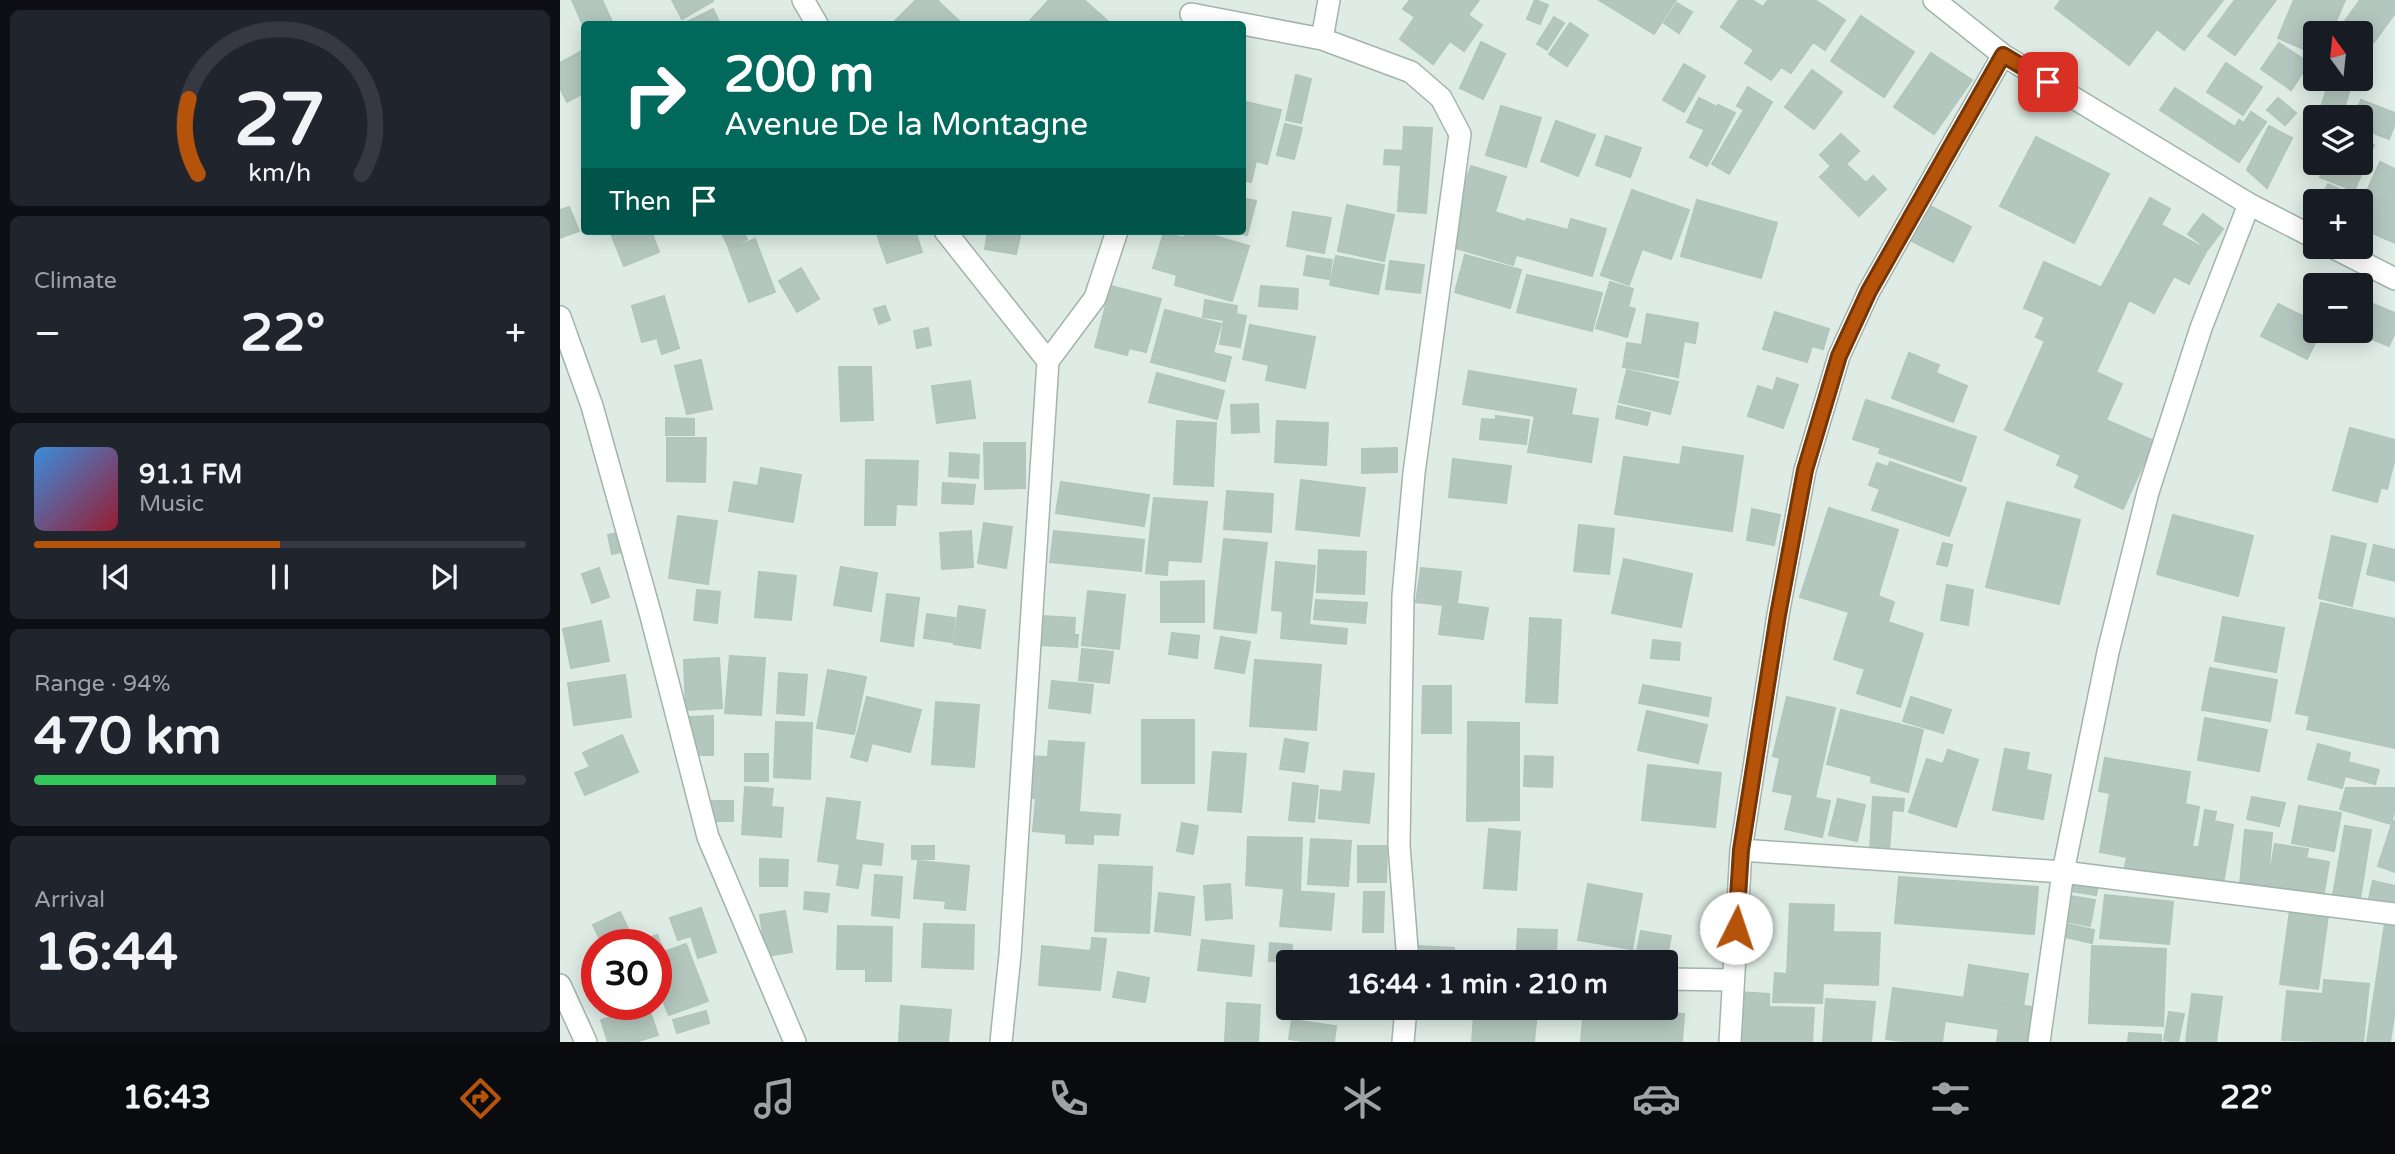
<!DOCTYPE html>
<meta charset="utf-8">
<style>
body{margin:0;font-family:"Varela Round",sans-serif;background:#20242c;color:#f1f3f6;height:100vh;display:flex;flex-direction:column;font-size:26px;white-space:nowrap}
*{box-sizing:border-box;margin:0}
p{font-size:23px;color:#9ea1a6}
.icon{flex:none;width:38px;height:38px;fill:none;stroke:currentColor;stroke-width:2;stroke-linecap:round;stroke-linejoin:round}
.map{position:relative;flex:1;overflow:hidden}
.sheet{display:flex;flex-direction:column;gap:10px;padding:10px;background:#0d0f14;width:560px}
.sheet>*{flex:none}
.hud{position:absolute;left:21px;top:21px;width:665px;height:214px;border-radius:7px;box-shadow:0 4px 18px #0003;background:#00695c;color:#fff;overflow:hidden}
.needle{width:46px;rotate:345deg}
.fabs{position:absolute;left:1743px;top:21px;display:grid;gap:14px}
.fabs a{display:grid;place-items:center;width:70px;height:70px;border-radius:7px;background:#171b24;box-shadow:0 4px 18px #0003;font-size:35px}
.speed{position:absolute;left:21px;top:929px;display:flex;gap:14px;font-size:35px;font-weight:700;text-align:center}
.speed>*{display:grid;place-content:center;width:91px;height:91px;border-radius:50%;background:#171b24;box-shadow:0 4px 18px #0003;line-height:1}
.speed .limit{border:10px solid #d22;background:#fff;color:#111}
.pin{position:absolute;display:grid;place-items:center;width:60px;height:60px;color:#fff;margin:-30px;border-radius:14px;box-shadow:0 4px 10px #0006}
.me{position:absolute;width:77px;margin:-38px;rotate:4deg;stroke-linejoin:round;filter:drop-shadow(0 0 5px #0008)}
.turn{display:flex;align-items:center;gap:24px;height:147px;padding:0 28px;font-size:32px}
.turn .icon{width:91px;height:91px;stroke-width:2.5}
.turn b{display:block;font-size:49px;line-height:60px}
.then{display:flex;align-items:center;height:66px;padding:0 28px;background:#0003;gap:14px;font-size:26px}
.big{font-size:52px;font-weight:700;line-height:1.1}
.sheet .widget{flex:1;display:flex;flex-direction:column;justify-content:center;gap:10px;min-width:0;padding:0 24px;border-radius:10px;background:#20242c}
.sheet .dial{align-items:center;gap:0}
.dial svg{height:182px;overflow:visible;fill:none;stroke:#363941;stroke-width:7;stroke-linecap:round;text-anchor:middle}
.dial text{fill:#f1f3f6;stroke:none}
.song{display:flex;align-items:center;gap:21px}
.cover{width:84px;height:84px;border-radius:10px;background:linear-gradient(135deg,hsl(210 70% 55%),hsl(350 70% 35%))}
.played{height:7px;border-radius:4px;background:linear-gradient(90deg,#b45309 50%,#363941 50%)}
.keys{display:flex;justify-content:space-around;direction:ltr}
.heat{display:flex;justify-content:space-between;align-items:center;font-size:38px;direction:ltr}
.charge{height:10px;border-radius:5px;background:linear-gradient(90deg,#34c759 94%,#363941 0)}
.trip{position:absolute;left:716px;top:950px;width:402px;height:70px;border-radius:7px;background:#171b24;box-shadow:0 4px 18px #0003;font-weight:700;line-height:70px;text-align:center}
.tab-bar{display:flex;height:112px;justify-content:space-around;align-items:center;background:#090b0e;color:#9ea1a6}
.tab-bar .icon{width:49px;height:49px}
.tab-bar .on{color:#b45309}
.tab-bar b{font-size:32px;color:#f1f3f6}
main{display:flex;flex:1;min-height:0}
.map>svg:first-child{display:block}
.building{fill:#b4c7be;stroke:#b1c6bc;stroke-width:2}
.lines{fill:none;stroke-linecap:round;stroke-linejoin:round}
.minor-casing{stroke:#a1b4ad;stroke-width:24}
.minor{stroke:#fff;stroke-width:21}
.route-casing{stroke:#753606;stroke-width:18}
.route{stroke:#b45309;stroke-width:12}
</style>
<main>
<section class="sheet">
<div class="widget dial"><svg viewBox="0 0 100 80">
<path d="M14 69A42 42 0 1 1 86 69"/>
<path d="M14 69A42 42 0 0 1 10 36" stroke="#b45309"/>
<text x="50" y="56" font-size="32" font-weight="700">27</text>
<text x="50" y="72" font-size="11">km/h</text>
</svg></div>
<div class="widget"><p>Climate</p>
<div class="heat"><a>−</a><b class="big">22°</b><a>+</a></div>
</div>
<div class="widget">
<div class="song"><i class="cover"></i><div><b>91.1 FM</b><p>Music</p></div></div>
<div class="played"></div>
<div class="keys"><svg class="icon" aria-label="previous" viewBox="0 0 24 24"><path d="M18 5L8 12l10 7zM5 5v14"/></svg><svg class="icon" aria-label="pause" viewBox="0 0 24 24"><path d="M8 5v14M16 5v14"/></svg><svg class="icon" aria-label="next" viewBox="0 0 24 24"><path d="M6 5l10 7-10 7zM19 5v14"/></svg></div>
</div>
<div class="widget"><p>Range · 94%</p><b class="big">470 km</b><div class="charge"></div></div>
<div class="widget"><p>Arrival</p><b class="big">16:44</b></div>
</section>
<div class="map">
<svg width="1835" height="1042" viewBox="0 0 1835 1042">
<rect width="100%" height="100%" fill="#dfece6"/>
<path class="building" d="M12 0H42L53 24H24V27Z
M112 0H152L153 1 122 19Z
M356 0H377L402 24H332Z
M489 0H524L551 24H467Z
M850 0H919L908 15 922 25 904 51 890 41 873 64 840 39 855 17 843 9Z
M975 0 988 5 980 24 967 19Z
M1039 0H1116L1094 34Z
M1179 0H1192L1203 7 1208 0H1255L1285 20 1265 50 1253 42 1231 73 1221 67 1211 80 1185 63 1194 50 1161 27Z
M1501 0H1663L1624 50 1597 29 1569 65 1495 8Z
M1675 0H1716L1675 55 1648 36Z
M1734 0H1785L1771 33H1755V54L1718 38Z
M1800 0H1835V13L1814 42 1785 21Z
M1117 3 1132 12 1119 33 1104 23Z
M153 9 160 24H123Z
M1301 16 1354 52 1324 97 1271 61Z
M994 17 1004 23 987 50 977 44Z
M1010 23 1028 35 1007 66 989 54Z
M921 42 945 54 923 99 900 88Z
M1719 43 1749 63 1731 90 1701 69Z
M24 50V93L7 102 0 88V63Z
M1371 53 1412 80 1374 134 1334 107Z
M1666 63 1702 87 1683 115 1647 92Z
M1124 64 1145 76 1124 112 1103 100Z
M1252 70 1282 92 1254 129 1225 107Z
M736 75 751 79 741 123 726 120Z
M1769 82 1790 89 1781 117H1758Z
M1188 87 1212 102 1169 174 1152 164 1184 110 1177 106Z
M1615 88 1675 127 1679 120 1684 123 1691 112 1706 122 1679 162 1600 110Z
M1139 98 1155 106 1143 129 1127 122Z
M1718 98 1736 113 1725 125 1707 110Z
M1801 100 1835 113V123L1829 139 1801 128V117H1794Z
M682 101 721 110 707 164 696 161 691 182 682 180Z
M1158 105 1175 113 1147 166 1130 157Z
M941 106 981 118 966 167 926 155Z
M996 121 1035 135 1018 176 981 161Z
M725 124 742 128 734 159 717 155Z
M1709 126 1732 138 1707 188 1687 170Z
M844 127 872 128 866 213 838 211 841 165 824 164 825 150 843 151Z
M1281 134 1299 151 1286 164 1306 183 1313 176 1326 189 1299 216 1260 177 1271 166 1260 155Z
M1046 136 1081 148 1070 177 1036 165Z
M1476 137 1549 174 1514 243 1440 206Z
M1801 139 1814 145 1794 191 1760 177 1766 163H1801Z
M1820 162 1835 169V243L1801 228V201H1760L1768 184 1803 200Z
M911 166 946 177 935 212 966 222 953 265 886 245Z
M1072 190 1129 210 1111 259 1082 249 1069 285 1041 275Z
M682 198 696 201 687 235 673 231H682Z
M1590 198 1610 209 1601 225 1647 250 1629 284 1614 276 1594 313 1542 286Z
M1137 200 1217 223 1201 278 1121 256Z
M787 205 834 215 824 261 778 251Z
M1368 205 1411 227 1393 262 1350 240Z
M9 207 19 231 0 238V210Z
M733 212 771 218 764 253 727 246Z
M1643 214 1663 229 1648 249 1628 234Z
M967 219 1008 230 1011 219 1046 229 1032 276 957 255Z
M50 231H91L99 252 64 266Z
M161 231H183L187 239 169 248Z
M316 231H355L362 252 327 263Z
M428 231H461L456 254 425 249Z
M626 231H637L689 246 672 301 615 285 617 275 593 268 604 233 624 238Z
M195 239 215 292 189 302 169 249Z
M905 255 961 270 950 308 895 292Z
M747 256 772 260 769 279 744 275Z
M776 256 824 265 818 294 770 285Z
M830 261 864 265 860 293 826 289Z
M1484 262 1569 300 1536 372 1562 384 1546 420 1594 441 1563 509 1515 487 1520 475 1497 465 1501 455 1445 430 1485 341 1476 337 1485 317 1464 308Z
M241 268 259 299 237 312 219 281Z
M967 275 1042 293 1032 331 957 312Z
M1050 282 1073 289 1068 307 1075 309 1067 337 1036 328Z
M551 286 601 299 586 352 569 348 567 355 535 347Z
M701 286 738 289 737 309 699 306Z
M104 296 119 348 102 354 97 338 82 342 72 306Z
M1801 299 1835 313V332L1829 346 1791 331H1801Z
M645 300 677 306 676 314 686 316 680 347 660 344 664 320 643 317Z
M1718 304 1755 322V331H1761L1747 359 1701 336Z
M325 306 330 320 319 324 314 309Z
M605 310 661 324 653 353 671 357 665 381 591 362Z
M1215 312 1269 329 1263 349 1252 346 1247 362 1203 349Z
M1087 314 1138 323 1135 343 1124 341 1118 377 1063 367 1067 343 1082 345Z
M690 325 755 337 745 388 706 380 709 365 683 359Z
M368 328 371 345 357 348 354 331Z
M1349 353 1379 365 1376 373 1407 386 1393 422 1332 398Z
M141 360 152 409 127 414 115 366Z
M279 367H311L313 420 281 421Z
M1067 370 1118 382 1110 414 1059 402Z
M909 371 1016 389 1011 415 1038 419 1031 462 968 452 975 416 903 404Z
M597 373 664 391 657 419 589 402Z
M1217 378 1238 385 1223 428 1188 416 1198 386 1213 391Z
M410 381 415 418 377 423 372 386Z
M1306 400 1416 437 1401 481 1319 453 1321 448 1293 439Z
M698 404 699 432 672 433 671 405Z
M1058 406 1090 413 1087 425 1056 418Z
M936 416 969 420 966 444 920 439 922 419 936 420Z
M106 418 134 419V435H106Z
M617 421 656 423 653 486 614 484Z
M717 421 768 423 766 465 715 462Z
M1790 428 1835 440V458L1827 489 1821 487 1817 502 1773 490Z
M107 438H146L145 482 107 481Z
M424 443H465V488L425 489Z
M1123 447 1183 456 1172 531 1055 514 1064 457 1120 465Z
M837 448V472L802 473V449Z
M390 453 419 455 418 478 389 476Z
M893 459 951 466 946 503 889 497Z
M306 460 358 461 356 505 336 504 335 525H305Z
M1330 462 1406 488 1389 536 1312 510 1320 489 1309 485 1317 463 1328 467Z
M201 468 241 475 233 522 169 511 174 482 198 486Z
M741 480 805 488 799 536 736 529Z
M501 482 589 495 584 526 496 513Z
M383 483 415 485 413 504 382 503Z
M667 491 713 494 711 532 664 529Z
M594 498 647 502 641 562 608 560 607 575 586 573Z
M1447 502 1520 520 1499 604 1426 587Z
M1269 508 1338 530 1318 596 1334 602 1328 622 1363 634 1340 707 1297 693 1305 669 1274 659 1289 612 1240 597Z
M1192 509 1220 515 1214 545 1187 540Z
M1613 515 1693 536 1678 596 1597 574Z
M118 516 157 521 148 584 109 578Z
M424 523 452 527 446 568 418 563Z
M1019 525 1054 529 1049 574 1014 571Z
M411 531 413 567 382 569 380 533Z
M494 531 584 540 581 571 490 562Z
M61 532 65 551 52 554 48 535Z
M1772 536 1806 544 1792 606 1759 598Z
M664 539 707 543 696 633 654 628Z
M1383 543 1392 545 1387 566 1377 564Z
M1814 545 1835 550V581L1807 574Z
M759 550 806 552 804 594 757 592Z
M1064 559 1132 574 1121 627 1052 613Z
M716 562 755 566 749 625 787 629 786 644 721 638 723 611 712 610Z
M281 567 317 573 311 611 274 605Z
M39 568 49 597 32 603 22 574Z
M861 568 901 572 897 604 928 608 923 639 879 634 883 605 856 602Z
M199 572 236 576 231 620 195 617Z
M644 581V622H601V582Z
M1387 585 1413 590 1408 625 1381 620Z
M137 590 160 592 157 623 134 620Z
M528 591 565 595 559 649 522 645Z
M327 594 359 598 353 646 321 641Z
M756 600 807 603 805 623 754 619Z
M1761 603 1835 619V748L1747 729 1750 716 1736 713Z
M399 606 425 610 420 648 394 644Z
M367 614 395 618 392 642 364 638Z
M481 616 515 618 514 635H518L517 647 480 645Z
M1663 617 1724 628 1716 672 1655 661Z
M970 618 1001 620 997 703 966 702Z
M41 621 49 661 11 668 3 629Z
M612 633 639 636 637 658 609 654Z
M661 637 690 642 684 673 655 668Z
M1093 640 1120 643 1119 660 1091 658Z
M522 649 553 652 549 683 519 680Z
M170 656 205 658 201 715 165 713Z
M159 658 162 708 126 710 124 660Z
M695 660 761 665 756 730 690 726Z
M1650 668 1717 680 1710 721 1642 710Z
M268 670 306 677 294 734 257 728Z
M219 673 247 675 244 715 217 713Z
M65 675 71 717 14 725 8 683Z
M492 681 533 685 530 713 489 708Z
M1083 685 1151 698 1148 716 1079 703Z
M863 686H891V733H862Z
M307 697 361 710 350 752 312 743 307 761 291 757Z
M1227 697 1275 708 1255 798 1270 801 1262 837 1225 829 1233 795 1213 791 1220 758 1213 756Z
M1351 697 1391 710 1383 733 1343 721Z
M376 702 419 705 414 767 372 764Z
M1281 710 1363 730 1348 792 1311 782 1312 776 1267 764Z
M1087 711 1147 725 1138 763 1078 750Z
M153 716V755H130V717Z
M1645 718 1707 730 1699 771 1638 760Z
M582 720H634V783H582Z
M216 722 252 723 250 779 214 777Z
M908 722 959 723V820L907 821Z
M62 735 78 772 25 795 15 773 30 767 23 753Z
M725 739 748 743 744 772 720 769Z
M489 741 524 743 519 812 560 815 558 835 533 834V844L506 843V834L473 831 476 798H466L468 756 488 757Z
M1758 744 1790 753 1788 762 1819 770 1815 784 1785 776 1782 788 1748 779Z
M1445 749 1469 753 1466 770 1491 775 1483 819 1433 810Z
M1388 750 1418 760 1396 827 1349 812 1367 759 1383 764Z
M653 752 686 754 681 812 648 810Z
M185 754H208V781H185Z
M965 756 993 757 992 787 964 786Z
M1545 758 1630 772 1625 804 1639 807 1632 847H1639L1645 810 1656 812 1654 821 1673 825 1663 884 1565 867 1567 857 1540 852 1550 793 1539 791Z
M1088 765 1161 773 1155 827 1082 820Z
M784 771 814 774 809 823 759 818 761 790 782 792Z
M733 783 758 786 754 822 729 820Z
M185 787 213 789 211 807 223 808 221 837 182 834Z
M1786 788H1835V809L1831 824 1780 809Z
M1313 797 1344 799 1343 811 1332 810 1329 852 1310 851Z
M1692 797 1725 803 1719 826 1687 819Z
M267 798 300 802 295 840 323 844 321 865 302 863 298 888 277 885 280 864 258 861Z
M1278 799 1305 805 1297 841 1269 835Z
M148 801H173V821H149Z
M1739 806 1781 813 1774 851 1732 843Z
M1833 821H1835V872L1818 866Z
M622 823 638 826 633 854 617 851Z
M1785 826 1811 830 1800 899 1773 895Z
M929 829 960 832 956 890 924 888Z
M1685 830 1712 833 1707 887 1680 885Z
M688 837 742 838 740 890 686 885Z
M751 839 791 841 788 886 748 884Z
M1715 844 1748 849 1746 858 1769 862 1763 898 1707 890Z
M352 846H374V859H352Z
M798 846H827L826 882H798Z
M200 859 228 860 227 886H200Z
M358 861 409 866 405 910 385 908 386 901 354 898Z
M539 865 592 867 589 933 535 931Z
M315 875 342 877 339 918 312 915Z
M1339 877 1478 887 1474 934 1335 923Z
M1512 877 1539 881 1536 895 1510 891Z
M1813 881 1835 886 1833 909 1808 903Z
M670 884 672 918 646 920 644 886Z
M1028 884 1082 894 1072 949 1018 940Z
M724 890 774 894 771 930 720 926Z
M245 892 269 894 267 912 244 909Z
M804 892H824L823 932H803Z
M599 893 634 897 630 935 595 931Z
M1545 895 1613 902 1609 944 1540 938Z
M1510 896 1535 900 1530 926 1505 921Z
M1230 904 1274 905 1273 932 1320 933 1318 985 1263 983 1262 1003 1213 1002 1215 973 1227 974Z
M141 908 156 952 138 958 131 936 118 940 110 918Z
M1730 910 1768 915 1758 989 1720 984Z
M225 911 232 952 206 956 200 915Z
M60 912 73 939 60 945H43L33 925Z
M1825 923 1835 925V1009L1830 1042H1807Z
M364 924 414 925 413 969 362 967Z
M1507 924 1534 930 1532 943 1505 937Z
M278 926 332 927 331 981H306V969H277Z
M958 929 997 930 996 951 957 950Z
M1081 931 1111 936 1107 957 1077 952Z
M97 935 104 952 126 944 148 1001 109 1015 96 983V945H82L80 941Z
M532 938 546 939 540 990 479 985 482 946 531 951Z
M642 940 694 946 691 976 638 970Z
M710 943 732 945 731 962 709 961Z
M857 946 894 948 893 960 856 958Z
M1532 946 1606 949 1603 1026 1529 1023Z
M37 963V998L35 999 22 970Z
M1409 965 1468 974 1463 1007 1404 998Z
M558 972 589 978 585 1002 553 997Z
M1764 980 1809 984 1803 1042 1722 1040 1727 991 1763 994Z
M1333 988 1473 1007 1468 1042H1437L1439 1029 1385 1021 1382 1042H1350L1326 1039Z
M1178 992 1209 994V1007L1254 1008 1252 1042H1177Z
M1632 994 1662 997 1656 1042H1626Z
M1266 999 1315 1002 1311 1042H1263Z
M667 1003 700 1005 698 1042H665Z
M88 1006 98 1035 75 1042H48L41 1020Z
M341 1006 391 1010 388 1042H339Z
M1024 1008 1124 1014 1122 1042H1021Z
M146 1011 149 1023 117 1033 113 1020Z
M1609 1012 1624 1014 1618 1042 1604 1040Z
M914 1016 976 1021 974 1042H912Z
M732 1020 776 1026 774 1042H748L729 1039Z
M1569 1033 1601 1035V1042H1568Z"/>
<g class="lines">
<defs>
<path id="minor" d="M243 0 257 24
M1374 0 1443 55 1689 204 1755 238
M631 14 762 39 851 72 881 98 900 134 854 473 843 596 839 845 848 962
M762 39 769 0
M385 231 488 361
M1772 247 1835 279
M0 317 32 406 91 616 148 837 235 1042
M1181 850 1503 872 1835 914
M1106 979 1172 980
M0 985 26 1042
M441 1042 450 955 488 361 535 298 557 231
M843 1042 846 1008
M1170 1042 1181 850 1218 615 1245 470 1279 356 1309 291 1443 55
M1479 1042 1503 872 1548 652 1588 492 1641 328 1689 204"/>
</defs>
<use href="#minor" class="minor-casing"/>
<use href="#minor" class="minor"/>
</g>
<g class="lines">
<defs>
<path id="route" d="M1176 928 1181 850 1218 615 1245 470 1279 356 1309 291 1443 55 1488 82"/>
</defs>
<use href="#route" class="route-casing"/>
<use href="#route" class="route"/>
</g>
</svg>
<div class="fabs">
<a><svg class="needle" viewBox="-14 -14 28 28"><path d="M0-13l5 13h-10z" fill="#e53935"/><path d="M0 13l5-13h-10z" fill="#9ea1a6"/></svg></a>
<a><svg class="icon" aria-label="layers" viewBox="0 0 24 24"><path d="M12 4l9 5-9 5-9-5zM3 14l9 5 9-5"/></svg></a>
<a>+</a>
<a>−</a>
</div>
<div class="speed"><div class="limit">30</div></div>
<div class="pin" style="left:1488px;top:82px;background:#d93025"><svg class="icon" aria-label="arrive" viewBox="0 0 24 24"><path d="M6 21V4h12l-3 4 3 4H6"/></svg></div>
<svg class="me" style="left:1176px;top:928px" viewBox="-20 -20 40 40"><circle r="19" fill="#fff"/><path d="M0-13L10 11 0 6-10 11z" fill="#b45309"/></svg>
<div class="trip">16:44 · 1 min · 210 m</div>
<div class="hud">
<div class="turn"><svg class="icon" aria-label="right" viewBox="0 0 24 24"><path d="M7 20v-9h11M14 6l5 5-5 5"/></svg><div><b>200 m</b>Avenue De la Montagne</div></div>
<div class="then">Then<svg class="icon" aria-label="arrive" viewBox="0 0 24 24"><path d="M6 21V4h12l-3 4 3 4H6"/></svg></div>
</div>
</div>
</main>
<nav class="tab-bar">
<b>16:43</b>
<svg class="icon on" aria-label="directions" viewBox="0 0 24 24"><path d="M12 3l9 9-9 9-9-9zM9 14v-3h6M13 9l2 2-2 2"/></svg>
<svg class="icon" aria-label="music" viewBox="0 0 24 24"><path d="M9 18V5l10-2v13"/><circle cx="6" cy="18" r="3"/><circle cx="16" cy="16" r="3"/></svg>
<svg class="icon" aria-label="phone" viewBox="0 0 24 24"><path d="M5 4h4l2 5-3 2q2 4 5 5l2-3 5 2v4C11 20 4 13 5 4z"/></svg>
<svg class="icon" aria-label="climate" viewBox="0 0 24 24"><path d="M12 3v18M4 7l16 10M4 17L20 7"/></svg>
<svg class="icon" aria-label="car" viewBox="0 0 24 24"><path d="M5 17H2v-5l4-1 3-4h7l3 4 3 1v5h-3M9 17h6M6 11h13"/><circle cx="7" cy="17" r="2"/><circle cx="17" cy="17" r="2"/></svg>
<svg class="icon" aria-label="filters" viewBox="0 0 24 24"><path d="M4 7h16M4 17h16"/><circle cx="9" cy="7" r="2"/><circle cx="15" cy="17" r="2"/></svg>
<b>22°</b>
</nav>
